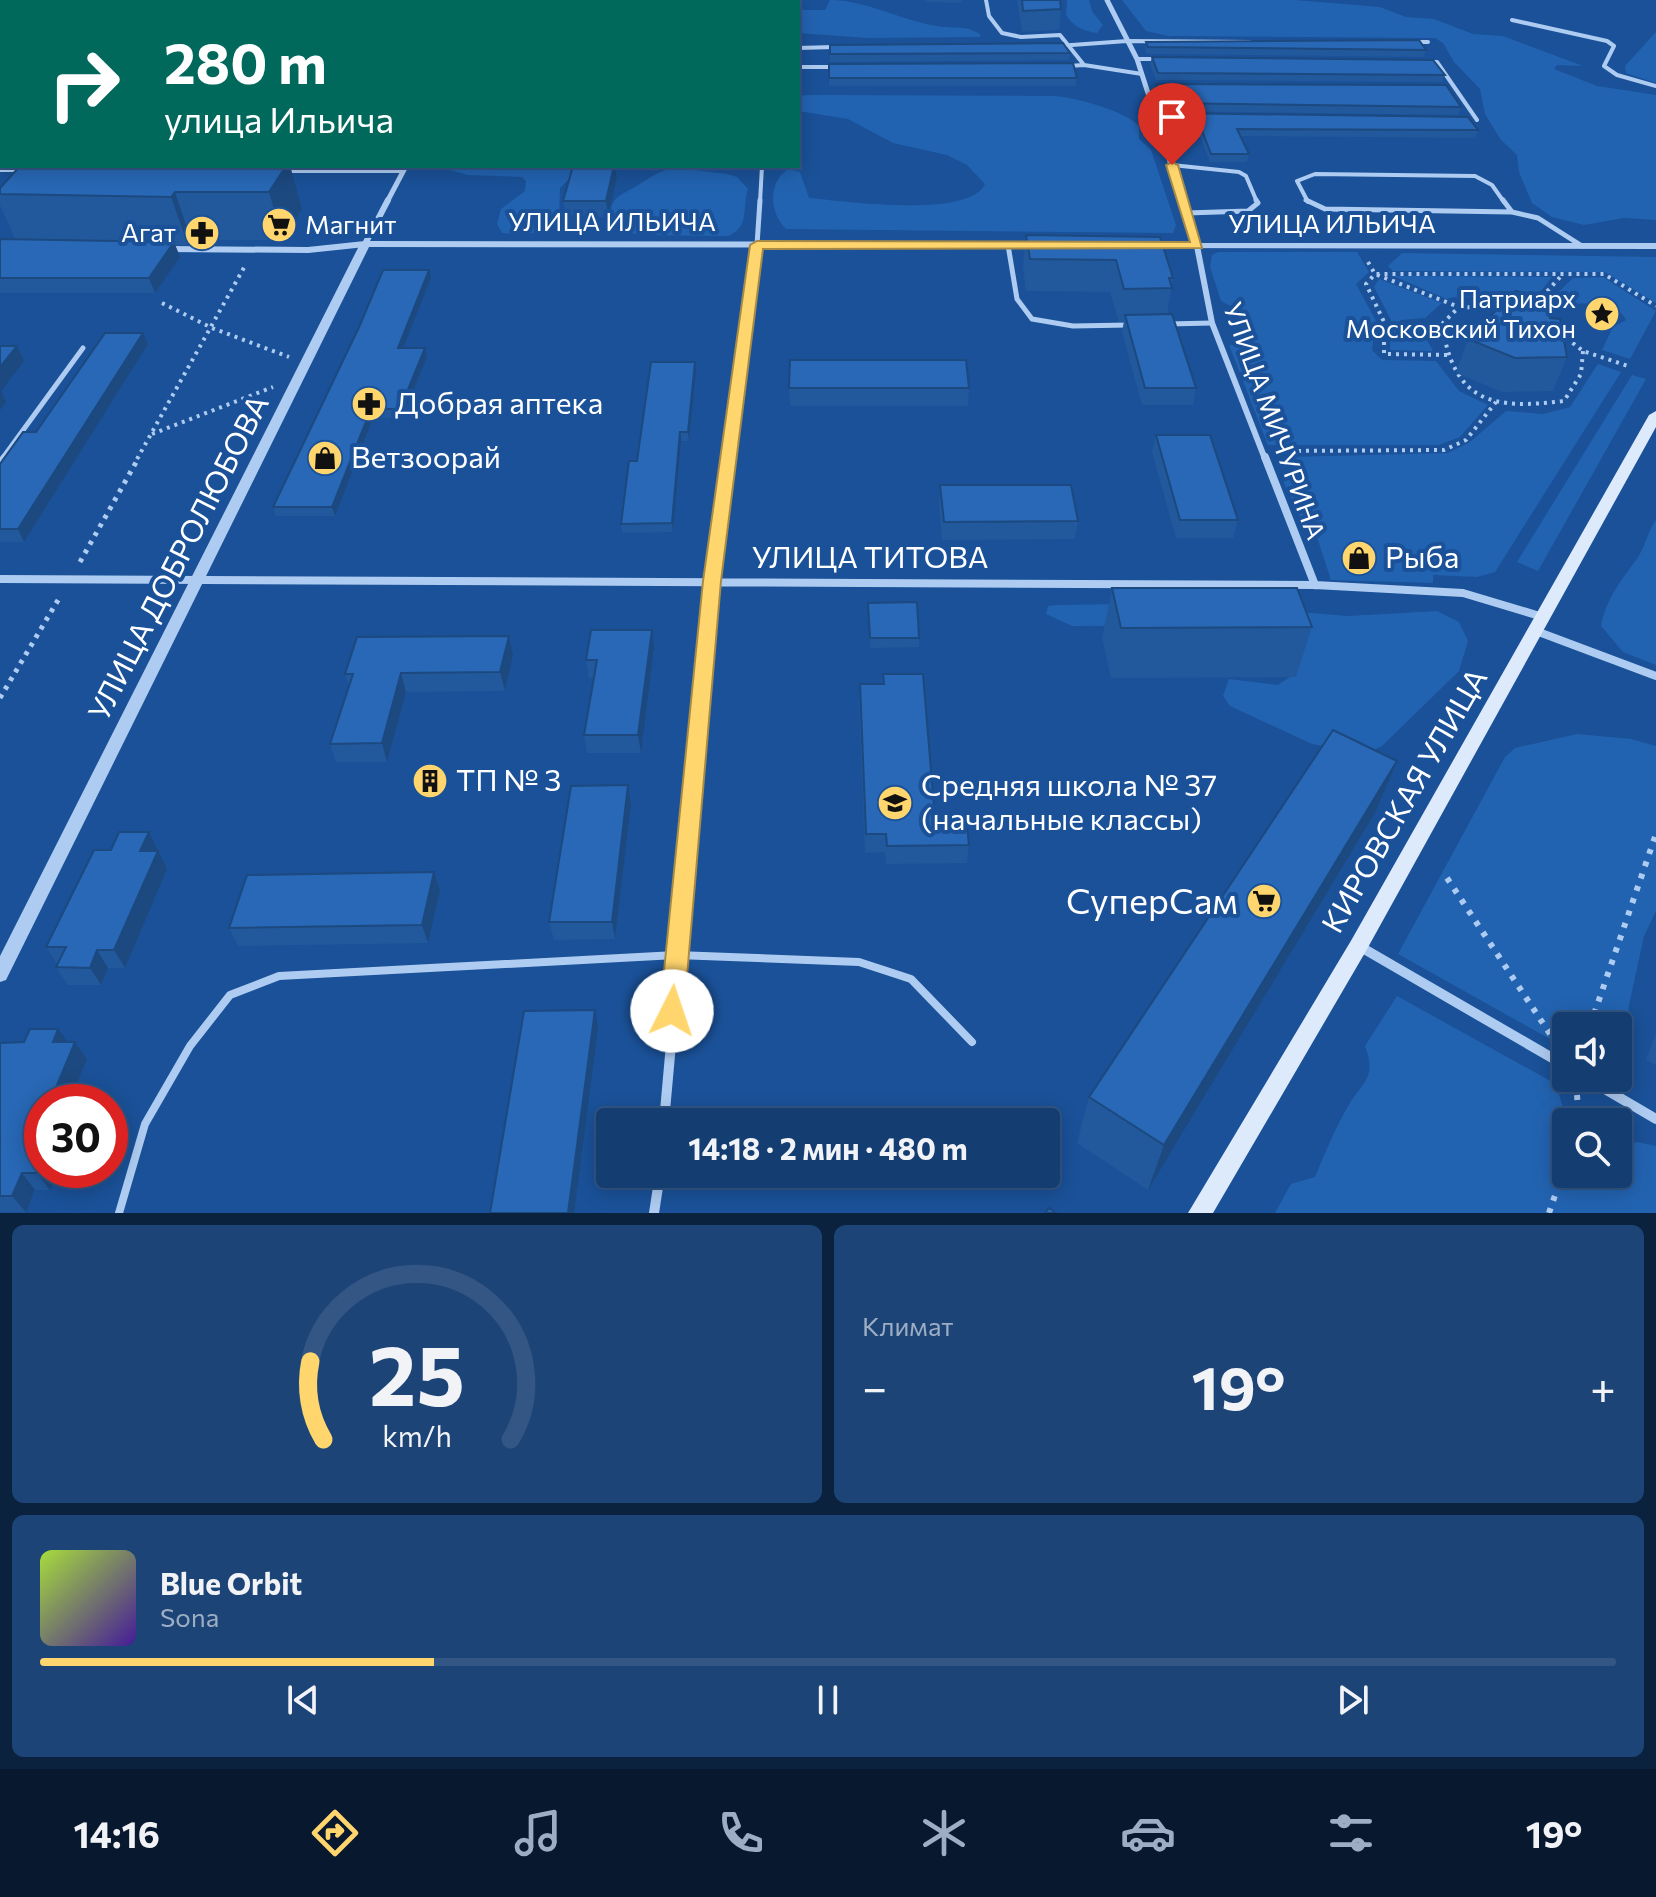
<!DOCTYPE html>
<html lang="ru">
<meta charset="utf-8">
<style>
body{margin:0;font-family:Commissioner,sans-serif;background:#1d4477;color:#f1f3f6;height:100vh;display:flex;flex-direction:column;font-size:30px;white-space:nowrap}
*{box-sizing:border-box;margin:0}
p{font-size:26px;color:#9daec4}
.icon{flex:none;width:44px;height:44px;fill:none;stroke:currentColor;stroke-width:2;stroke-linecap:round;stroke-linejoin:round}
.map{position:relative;height:1213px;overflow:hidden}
.drawer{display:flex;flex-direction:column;gap:12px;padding:12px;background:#0b223f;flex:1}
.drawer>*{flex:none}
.hud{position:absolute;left:0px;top:0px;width:800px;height:168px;box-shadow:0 4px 20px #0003,0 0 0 2px #335684;background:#00695c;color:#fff;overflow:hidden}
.buttons{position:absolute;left:1552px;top:1012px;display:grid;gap:16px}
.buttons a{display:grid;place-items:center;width:80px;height:80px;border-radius:8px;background:#143d72;box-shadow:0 4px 20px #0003,0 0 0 2px #335684;font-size:40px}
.speed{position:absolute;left:24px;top:1084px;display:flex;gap:16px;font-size:40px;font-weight:700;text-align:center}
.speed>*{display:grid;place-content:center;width:104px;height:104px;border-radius:50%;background:#143d72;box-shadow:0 4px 20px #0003,0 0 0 2px #335684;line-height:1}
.speed .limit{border:12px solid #d22;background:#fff;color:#111}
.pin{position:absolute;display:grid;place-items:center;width:68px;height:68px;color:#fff;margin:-82px -34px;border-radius:50% 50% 50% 0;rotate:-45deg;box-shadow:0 0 8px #0007}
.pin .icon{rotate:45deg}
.me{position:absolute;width:88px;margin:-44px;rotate:4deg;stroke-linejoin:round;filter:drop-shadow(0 0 6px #0008)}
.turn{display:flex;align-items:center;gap:28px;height:168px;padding:0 32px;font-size:36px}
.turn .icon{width:104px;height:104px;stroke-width:2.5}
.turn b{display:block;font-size:56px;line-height:68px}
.big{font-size:60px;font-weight:700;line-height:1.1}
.drawer .widget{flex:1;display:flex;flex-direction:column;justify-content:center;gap:12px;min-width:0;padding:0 28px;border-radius:12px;background:#1d4477}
.drawer .dial{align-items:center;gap:0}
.dial svg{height:208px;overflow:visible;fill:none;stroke:#335684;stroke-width:7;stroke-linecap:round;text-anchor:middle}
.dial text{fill:#f1f3f6;stroke:none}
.song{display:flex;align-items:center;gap:24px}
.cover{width:96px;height:96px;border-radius:12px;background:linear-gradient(135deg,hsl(80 70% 55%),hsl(260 70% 35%))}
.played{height:8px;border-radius:4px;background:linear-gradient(90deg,#ffd56d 25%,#335684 25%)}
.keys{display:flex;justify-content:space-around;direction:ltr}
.heat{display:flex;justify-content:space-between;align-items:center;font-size:44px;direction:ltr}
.drawer .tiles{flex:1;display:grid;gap:12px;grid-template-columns:1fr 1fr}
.widget:last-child{grid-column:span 2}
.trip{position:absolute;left:596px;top:1108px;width:464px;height:80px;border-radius:8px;background:#143d72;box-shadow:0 4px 20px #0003,0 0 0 2px #335684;font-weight:700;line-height:80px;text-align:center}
.menu{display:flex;height:128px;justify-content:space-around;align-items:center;background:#08182e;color:#9daec4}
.menu .icon{width:56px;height:56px}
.menu .selected{color:#ffd56d}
.menu b{font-size:36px;color:#f1f3f6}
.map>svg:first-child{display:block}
.green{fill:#2263b1}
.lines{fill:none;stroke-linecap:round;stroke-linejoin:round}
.path-far2{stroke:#aeccf1;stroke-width:4;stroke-dasharray:3 5;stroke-linecap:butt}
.path-far1{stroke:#aeccf1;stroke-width:5;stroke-dasharray:4 6;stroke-linecap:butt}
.path{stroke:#aeccf1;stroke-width:6;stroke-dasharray:5 8;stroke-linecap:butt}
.service-far3{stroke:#aeccf1;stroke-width:4}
.service-far2{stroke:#aeccf1;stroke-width:5}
.service-far1{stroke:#aeccf1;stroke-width:6}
.service{stroke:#aeccf1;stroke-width:8}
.minor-far3{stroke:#aeccf1;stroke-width:5}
.minor-far2{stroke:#aeccf1;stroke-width:6}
.minor-far1{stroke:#aeccf1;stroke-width:8}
.minor{stroke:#aeccf1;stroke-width:10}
.tertiary{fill:#aeccf1;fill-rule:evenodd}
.secondary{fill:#dceafb;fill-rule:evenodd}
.wall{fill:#22599d}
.shaded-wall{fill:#1c497f}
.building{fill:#2868b6;stroke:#1c497f;stroke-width:2}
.route{fill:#ffd56d;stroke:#a68a47;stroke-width:2}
.labels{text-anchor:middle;stroke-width:8;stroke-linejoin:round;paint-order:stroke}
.far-street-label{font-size:26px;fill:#fff;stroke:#1a5198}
.far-poi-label{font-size:26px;fill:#fff;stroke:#1a5198;text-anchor:end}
.poi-label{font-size:30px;fill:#fff;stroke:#1a5198;text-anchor:start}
.street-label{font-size:30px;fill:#fff;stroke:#1a5198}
.near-poi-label{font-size:36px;fill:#fff;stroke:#1a5198;text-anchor:end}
</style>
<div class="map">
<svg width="1656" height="1213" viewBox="0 0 1656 1213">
<rect width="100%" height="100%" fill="#1a5198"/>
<path class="green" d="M13 0H338L4 2Z
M830 0C868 0 905 23 944 27 958 28 967 26 980 34V37L867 38 798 33V4L803 10H825Z
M1067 0H1089L1092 11 1103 25 1097 33C1083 31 1074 27 1066 15Z
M1122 0H1295L1380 7 1406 17 1434 19 1473 34 1503 36 1583 66 1557 65 1554 69 1597 86 1656 95V220L1624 218 1584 225 1552 217 1532 203 1519 172 1517 155 1501 140 1485 114 1480 89 1454 62 1443 43 1435 38 1168 36 1146 31Z
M1656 32V83L1626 73 1625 66Z
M809 95 1055 96C1078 98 1125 111 1139 126V139L1151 150 1176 225 1173 233 786 229C769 213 768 182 788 169L800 172 809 198C843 201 969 219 985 184L967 165 947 155 893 143 848 119 798 111V96Z
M435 166H582L560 188 559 216 565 222C548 234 522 235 502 233L497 224 501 209 525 191 526 181 522 177 468 175Z
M678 168 727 174 737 177 748 189C742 208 750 227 728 236L640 235 612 229C604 195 623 196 643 182 656 174 663 169 678 168Z
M1218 252H1357L1369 272 1356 284 1376 321 1372 350 1382 360 1436 361 1459 391 1488 405 1460 437 1439 445H1268L1229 345 1251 343 1244 313 1221 301 1210 267 1212 255Z
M1402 253 1656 257V303L1605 272 1393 271 1388 266Z
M1393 276 1552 277 1533 301C1514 301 1458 293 1447 299Z
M1603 277 1656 311 1630 359 1602 350 1613 327 1626 320C1614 295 1567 306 1544 306L1573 278Z
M1379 279 1442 303 1425 318 1400 320 1408 337 1426 338 1433 351 1390 350 1391 320 1374 287Z
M1598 364 1621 372 1495 572 1477 577 1433 575V583L1331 580 1313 525 1301 519 1284 483 1283 472 1293 467 1287 460 1289 457 1448 453 1470 442 1506 411 1543 414 1570 407Z
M1632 375 1646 379 1538 571 1517 562Z
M1656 520V665L1623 652 1601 626C1606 599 1620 582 1636 560 1645 549 1647 532 1656 520Z
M1186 603 1348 616 1437 611 1459 622 1468 641 1459 671 1382 746 1371 751 1357 752 1312 744 1230 706 1223 696 1229 679 1278 685 1294 674 1266 625 1072 626 1046 614 1048 606 1058 605Z
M1577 734 1631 739 1656 746V911L1644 936 1629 1005 1626 1044 1618 1056V1026H1566V1048L1398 954 1505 757 1515 748Z
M1397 996 1556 1084 1566 1118 1562 1143 1566 1174H1618V1147L1637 1142 1656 1146V1213H1275L1291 1184 1315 1177C1324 1155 1335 1129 1347 1108 1360 1083 1378 1080 1365 1046Z"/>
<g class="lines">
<path class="path-far2" d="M1368 262 1375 274 1459 307
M162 303 212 328 289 357
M1502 308 1459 307 1442 324C1454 402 1491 410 1564 401L1581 374 1583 351
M1531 309 1562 275
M1560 333 1583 351 1631 367
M1447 355 1384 354V322L1366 284 1375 274H1604L1656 306
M152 434 273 387
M1282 451 1444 450 1466 440 1496 402
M137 459 246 264"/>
<path class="path-far1" d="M80 562 139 457
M0 698 61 595"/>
<path class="path" d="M1447 878 1550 1034
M1590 1026 1656 834
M1577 1095 1579 1122
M1549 1213 1566 1163"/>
<path class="service-far3" d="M986 0 989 16 1002 33 1021 37 1060 35 1084 65 1142 74
M490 1H531
M1512 20 1607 41 1614 46 1604 66 1617 75 1656 86
M1413 42H1428
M1058 46 1127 41 1250 42
M798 48 834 47
M1137 59H1158
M1429 62H1437L1477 120
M1068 66 1084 65
M798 67H836
M1172 165 1239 172 1246 176 1257 202
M0 170H24
M283 171H403
M760 202 762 166
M1308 202 1297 181 1315 174 1475 176 1492 185 1504 202"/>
<path class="service-far2" d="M1306 200 1325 209 1512 212
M1503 200 1512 212
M1512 212 1538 218 1582 246
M1187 213 1248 211 1258 203 1256 200
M757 245 760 200
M1008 245 1017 299 1032 319 1073 326 1129 325
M1168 324 1212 323
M2 459 83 348"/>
<path class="service-far1" d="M0 462 4 457"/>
<path class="service" d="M119 1213 145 1124 190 1046 230 995 279 976 676 955 859 962 911 979 972 1042"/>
<path class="minor-far3" d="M1107 0 1137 59 1183 202
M387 202 406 166"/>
<path class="minor-far2" d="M1182 200 1197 246 1212 323 1265 459
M166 249 308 250 365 244 388 200
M728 459 757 245"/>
<path class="minor-far1" d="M1265 457 1315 585
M0 579 1315 585 1463 593 1543 617
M1536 631 1656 676
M693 790 712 581 729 457"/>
<path class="minor" d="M1359 946 1566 1066
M1586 1078 1656 1119
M664 1122 694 788
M654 1213 660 1174"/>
<path class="tertiary" d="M365 241 1044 242 1049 245 1044 248 369 247 6 980 0 982V956L360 244Z
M1144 243H1656V249L1140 248V244Z"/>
<path class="secondary" d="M1656 411V427L1366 951 1213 1213H1188L1352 939 1649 415Z"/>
</g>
<path class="wall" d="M925 0H962L961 3 925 2Z
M1017 0H1060L1061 9 1059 30 1022 32Z
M1146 42 1426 50 1424 57 1147 54 1145 50Z
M830 45 1070 53 1069 60 830 62Z
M1152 57 1445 75 1442 82 1156 80 1150 64Z
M829 64 1077 78 1076 86H829Z
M1156 84 1461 107 1458 115 1162 111 1155 92Z
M1167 113 1478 130 1475 138 1241 136 1249 154 1247 162H1210L1200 136H1171L1166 121Z
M20 166H290L302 209 283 240H191L188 245H175L180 257 155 293H0V239H15L0 205V188Z
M573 166H615L617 177 608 217H566L563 201Z
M1026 235 1160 237 1173 278 1167 314 1196 388 1193 405H1142L1122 332 1124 321 1119 322 1110 292 1026 291 1023 267Z
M431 278 403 348H425L427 357 402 418H373L335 516H276L273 507Z
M1536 307 1550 318 1567 357 1553 391 1502 392 1456 373 1468 339Z
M143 333 148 344 24 542H0V464Z
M695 362 696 371 689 441H681L673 532 622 533 621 524 637 461Z
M789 388H969L968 406H790Z
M1156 435 1238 520 1233 538H1176L1152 452Z
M940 485 1078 521 1075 539 942 540 939 503Z
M1112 588 1312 627 1296 677 1111 678 1102 638Z
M868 603 919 638V647L870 648Z
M509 636 513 655 505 691 406 692 387 762H336L330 744 349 686 345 674Z
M654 649 641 753H587L584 735 594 678H589L586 660Z
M883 674 935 819 969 845 967 863 886 864 885 852 865 853 859 703 860 684H882Z
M1397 761 1376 811 1148 1190 1077 1143 1089 1097Z
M628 785 631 804 615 939 554 940 549 922Z
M149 832 167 869 125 968H108L101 985H68L56 967 57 964 46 947 111 850Z
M434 872 440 890 428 943 238 946 229 928Z
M1656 1033V1065L1646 1060Z
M75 1042 87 1059 69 1102H42L50 1190H35L26 1212H0V1043Z"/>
<path class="shaded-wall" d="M2 39V59L0 61V40Z
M286 166H290L302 209 283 240 269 192Z
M614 166H615L617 177 608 217 606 201Z
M175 192 191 240 188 245 171 197Z
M174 242 180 257 155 293 149 278Z
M429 270 431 278 400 356 398 348Z
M143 333 148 344 24 542 18 529Z
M17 346 24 361 1 391 6 402 0 410V367Z
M425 348 427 357 402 418 400 409Z
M695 362 696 371 689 441 688 432Z
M371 409 373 418 335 516 332 507Z
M680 432 681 441 673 532 672 523Z
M652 630 654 649 641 753 638 735Z
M509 636 513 655 505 691 500 672Z
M401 673 406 692 387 762 382 743Z
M1397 761 1376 811 1148 1190 1164 1145Z
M628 785 631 804 615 939 612 922Z
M149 832 167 869 125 968 114 950 140 851Z
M434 872 440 890 428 943 422 925Z
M97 950 108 968 101 985 90 968Z
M595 1010 598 1028 574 1213H568Z
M58 1029 71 1046 53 1042Z
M75 1042 87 1059 69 1102H50Z
M42 1120V1150L34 1140Z
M42 1161V1170H58L50 1190 37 1173Z
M22 1173 35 1190 26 1212 12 1196Z"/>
<path class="building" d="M533 0H575L574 2H532Z
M1022 0H1060L1061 9 1023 11Z
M1419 40 1426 50 1148 47 1146 42Z
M1063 43 1070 53 830 54V45Z
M1152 57 1433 60 1445 75 1158 73Z
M1073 63 1077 78H829V64Z
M1156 84 1446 85 1461 107 1163 103Z
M1167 113 1468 117 1478 130 1237 129 1249 154H1211L1201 128H1172Z
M20 166H286L269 192H175L171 197 0 194V188Z
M573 166H614L606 201H563Z
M1026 235 1160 237 1173 278H1169L1172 288 1124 289 1116 260 1030 259Z
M0 239 174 242 149 278H0Z
M383 270H429L398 348H425L400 409H371L332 507H273L360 325Z
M1515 291 1534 294 1536 307 1549 308 1550 318 1560 319 1567 357 1515 358 1468 339Z
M1172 314 1196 388H1145L1125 315Z
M105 333H143L18 529H0V464L23 432H36Z
M0 346H17L0 367Z
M790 360H966L969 388H789Z
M651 362H695L688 432H680L672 523 621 524 629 461H637Z
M1156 435H1210L1238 520H1180Z
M940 485H1071L1078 521 944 522Z
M1112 588H1297L1312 627 1121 628Z
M917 602 919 638H870L868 603Z
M591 630H652L638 735H584L597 660H586Z
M509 636 500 672 401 673 382 743 330 744 353 674H345L357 637Z
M883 674H923L935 819 966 818 969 845 887 846 886 834H866L860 684H884Z
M1333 730 1397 761 1164 1145 1089 1097Z
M628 785 612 922H549L571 786Z
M119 832H149L140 851H158L114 950H97L90 968 56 967 66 947H46L94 850H111Z
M434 872 422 925 229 928 247 875Z
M595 1010 568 1213H490L524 1011Z
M30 1029H58L53 1042H75L50 1102H42V1120L34 1140H42V1161L37 1173H22L12 1196H0V1043L24 1042Z
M1049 1208 1056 1213H1045Z"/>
<path class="route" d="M1172 162 1178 165 1202 248 763 249 721 581 684 1011 680 1019 672 1022 664 1019 660 1011 703 581 750 245 757 241 1190 242 1166 165Z"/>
<defs>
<symbol id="supermarket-disc" viewBox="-11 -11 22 22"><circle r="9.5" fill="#ffd56d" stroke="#1a5198"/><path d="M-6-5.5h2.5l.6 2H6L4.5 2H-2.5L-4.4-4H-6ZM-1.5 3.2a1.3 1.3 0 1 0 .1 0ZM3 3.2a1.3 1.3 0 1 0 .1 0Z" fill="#111"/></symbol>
<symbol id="pharmacy-disc" viewBox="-11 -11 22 22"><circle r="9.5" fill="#ffd56d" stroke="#1a5198"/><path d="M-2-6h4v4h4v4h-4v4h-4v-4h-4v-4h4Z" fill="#111"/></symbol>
<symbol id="sight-disc" viewBox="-11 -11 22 22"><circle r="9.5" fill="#ffd56d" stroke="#1a5198"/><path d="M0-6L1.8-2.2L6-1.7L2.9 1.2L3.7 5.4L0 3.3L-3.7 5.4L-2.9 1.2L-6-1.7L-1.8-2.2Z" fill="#111"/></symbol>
<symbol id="shop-disc" viewBox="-11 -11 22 22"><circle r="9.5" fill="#ffd56d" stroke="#1a5198"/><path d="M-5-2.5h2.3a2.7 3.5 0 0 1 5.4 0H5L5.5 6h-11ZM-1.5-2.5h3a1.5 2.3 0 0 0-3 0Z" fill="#111"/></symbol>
<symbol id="building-disc" viewBox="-11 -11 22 22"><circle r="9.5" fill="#ffd56d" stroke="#1a5198"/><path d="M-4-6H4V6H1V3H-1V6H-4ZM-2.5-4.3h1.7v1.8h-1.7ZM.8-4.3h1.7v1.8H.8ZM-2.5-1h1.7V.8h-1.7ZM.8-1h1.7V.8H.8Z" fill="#111"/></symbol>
<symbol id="school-disc" viewBox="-11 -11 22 22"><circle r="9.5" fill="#ffd56d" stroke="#1a5198"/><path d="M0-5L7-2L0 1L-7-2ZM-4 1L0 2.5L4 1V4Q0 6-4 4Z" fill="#111"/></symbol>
</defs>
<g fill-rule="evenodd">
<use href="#supermarket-disc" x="259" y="205" width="40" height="40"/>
<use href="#pharmacy-disc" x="182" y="213" width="40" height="40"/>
<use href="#sight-disc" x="1582" y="294" width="40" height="40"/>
<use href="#pharmacy-disc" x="349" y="384" width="40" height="40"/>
<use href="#shop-disc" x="305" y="438" width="40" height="40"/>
<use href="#shop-disc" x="1339" y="538" width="40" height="40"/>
<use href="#building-disc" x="410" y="761" width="40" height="40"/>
<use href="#school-disc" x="875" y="783" width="40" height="40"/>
<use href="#supermarket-disc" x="1244" y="881" width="40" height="40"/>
</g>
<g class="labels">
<g class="far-street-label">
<text x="612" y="231">УЛИЦА ИЛЬИЧА</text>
<text x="1332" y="233">УЛИЦА ИЛЬИЧА</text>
<text transform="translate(1274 421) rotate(70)" y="9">УЛИЦА МИЧУРИНА</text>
</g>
<g class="far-poi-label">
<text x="305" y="234" text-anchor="start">Магнит</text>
<text x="176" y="242">Агат</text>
<text x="1576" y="308">Патриарх<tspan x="1576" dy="30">Московский Тихон</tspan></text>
</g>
<g class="poi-label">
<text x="395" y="414">Добрая аптека</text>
<text x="351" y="468">Ветзоорай</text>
<text x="1385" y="568">Рыба</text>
<text x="456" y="791">ТП № 3</text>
<text x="921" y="796">Средняя школа № 37<tspan x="921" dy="34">(начальные классы)</tspan></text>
</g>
<g class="street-label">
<text transform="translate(179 558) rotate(-63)" y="10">УЛИЦА ДОБРОЛЮБОВА</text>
<text x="870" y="568">УЛИЦА ТИТОВА</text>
<text transform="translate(1405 801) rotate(-60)" y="10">КИРОВСКАЯ УЛИЦА</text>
</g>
<g class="near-poi-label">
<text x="1238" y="914">СуперСам</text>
</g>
</g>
</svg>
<div class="buttons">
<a><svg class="icon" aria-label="sound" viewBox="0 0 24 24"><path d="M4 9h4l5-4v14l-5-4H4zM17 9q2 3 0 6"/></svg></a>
<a><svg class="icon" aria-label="search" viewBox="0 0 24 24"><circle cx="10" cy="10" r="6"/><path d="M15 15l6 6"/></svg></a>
</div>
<div class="speed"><div class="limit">30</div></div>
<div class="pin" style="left:1172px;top:165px;background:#d93025"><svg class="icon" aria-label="arrive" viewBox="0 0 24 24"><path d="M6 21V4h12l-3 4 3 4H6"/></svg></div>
<svg class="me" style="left:672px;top:1011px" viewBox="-20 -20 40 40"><circle r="19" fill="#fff"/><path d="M0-13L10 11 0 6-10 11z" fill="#ffd56d"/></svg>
<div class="trip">14:18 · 2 мин · 480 m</div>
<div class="hud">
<div class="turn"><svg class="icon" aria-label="right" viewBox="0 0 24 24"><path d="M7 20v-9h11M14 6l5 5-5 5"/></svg><div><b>280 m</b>улица Ильича</div></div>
</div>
</div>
<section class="drawer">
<div class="tiles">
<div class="widget dial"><svg viewBox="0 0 100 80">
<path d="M14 69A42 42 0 1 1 86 69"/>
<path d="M14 69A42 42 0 0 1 9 39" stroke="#ffd56d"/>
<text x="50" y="56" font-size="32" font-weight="700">25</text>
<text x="50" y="72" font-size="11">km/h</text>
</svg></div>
<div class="widget"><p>Климат</p>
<div class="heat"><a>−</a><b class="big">19°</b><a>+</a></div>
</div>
<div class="widget">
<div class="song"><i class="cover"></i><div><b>Blue Orbit</b><p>Sona</p></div></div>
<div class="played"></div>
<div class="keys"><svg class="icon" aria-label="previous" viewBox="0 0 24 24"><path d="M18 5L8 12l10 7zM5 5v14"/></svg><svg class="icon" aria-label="pause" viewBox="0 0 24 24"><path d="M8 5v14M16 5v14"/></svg><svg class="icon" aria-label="next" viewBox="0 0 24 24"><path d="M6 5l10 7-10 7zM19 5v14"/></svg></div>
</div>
</div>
</section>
<nav class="menu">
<b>14:16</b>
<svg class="icon selected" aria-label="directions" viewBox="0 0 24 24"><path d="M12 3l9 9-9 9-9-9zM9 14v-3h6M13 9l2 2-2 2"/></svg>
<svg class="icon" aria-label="music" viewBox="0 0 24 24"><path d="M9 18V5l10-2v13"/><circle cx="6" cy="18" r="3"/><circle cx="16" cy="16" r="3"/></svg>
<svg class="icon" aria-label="phone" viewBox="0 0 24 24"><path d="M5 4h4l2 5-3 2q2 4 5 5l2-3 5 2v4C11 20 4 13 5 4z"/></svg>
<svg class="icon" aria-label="climate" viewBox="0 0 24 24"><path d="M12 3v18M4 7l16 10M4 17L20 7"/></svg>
<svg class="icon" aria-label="car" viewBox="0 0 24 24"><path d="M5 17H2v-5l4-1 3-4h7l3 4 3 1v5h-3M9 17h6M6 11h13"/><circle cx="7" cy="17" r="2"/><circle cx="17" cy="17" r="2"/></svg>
<svg class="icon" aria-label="filters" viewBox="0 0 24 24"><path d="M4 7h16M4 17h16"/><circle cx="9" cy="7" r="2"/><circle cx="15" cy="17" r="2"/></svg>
<b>19°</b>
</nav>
